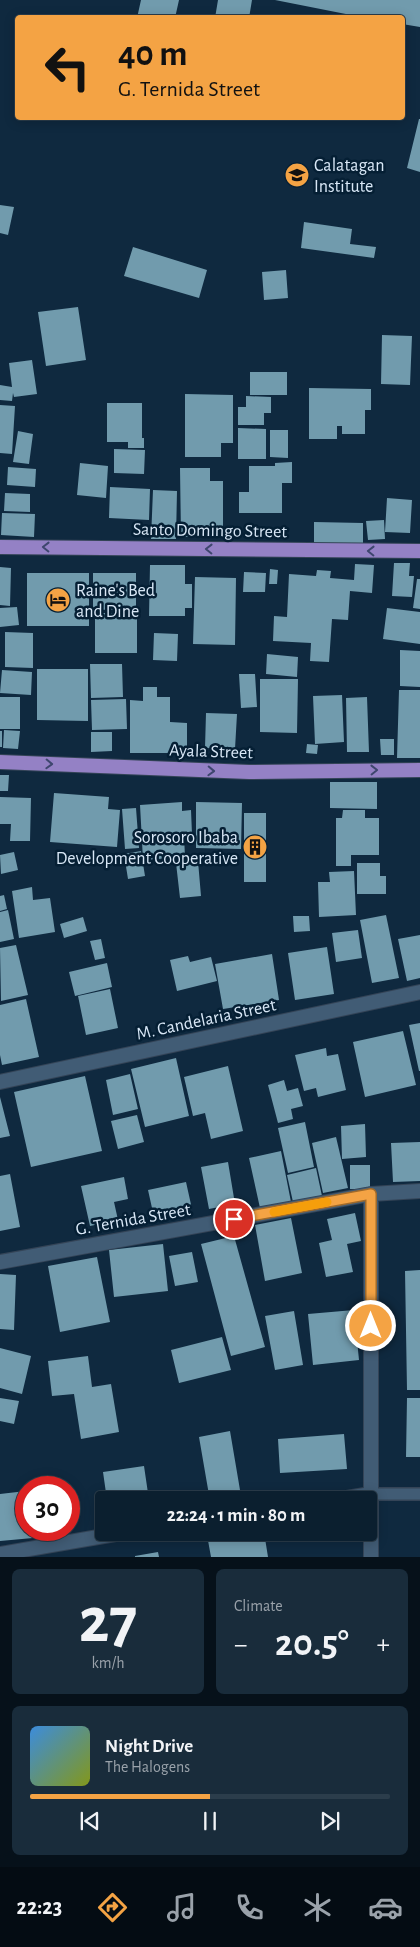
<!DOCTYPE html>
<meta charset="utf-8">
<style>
body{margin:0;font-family:"Alegreya Sans",sans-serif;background:#192c3b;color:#f1f3f6;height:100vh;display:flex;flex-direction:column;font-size:19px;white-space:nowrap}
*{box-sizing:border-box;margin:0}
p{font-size:16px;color:#9aa2aa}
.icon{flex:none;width:28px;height:28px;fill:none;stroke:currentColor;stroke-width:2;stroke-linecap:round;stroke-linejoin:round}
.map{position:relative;height:1557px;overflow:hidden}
.drawer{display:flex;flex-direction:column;gap:12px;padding:12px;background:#06111a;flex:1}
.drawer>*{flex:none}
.guide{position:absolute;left:15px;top:15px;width:390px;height:105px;border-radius:5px;box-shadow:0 2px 12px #0003,0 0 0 1px #2b3d4b;background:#f4a344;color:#111;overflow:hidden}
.speed{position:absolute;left:15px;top:1476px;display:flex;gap:10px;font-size:25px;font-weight:700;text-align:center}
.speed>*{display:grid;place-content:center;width:65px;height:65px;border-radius:50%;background:#0b1f2f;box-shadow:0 2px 12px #0003,0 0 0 1px #2b3d4b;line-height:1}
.speed .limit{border:8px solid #d22;background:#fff;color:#111}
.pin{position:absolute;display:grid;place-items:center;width:42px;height:42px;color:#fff;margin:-21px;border:2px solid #fff;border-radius:50%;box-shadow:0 1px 5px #0007}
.me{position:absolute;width:55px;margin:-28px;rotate:0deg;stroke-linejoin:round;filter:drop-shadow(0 0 4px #0008)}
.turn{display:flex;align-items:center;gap:18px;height:105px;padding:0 20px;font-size:22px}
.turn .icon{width:65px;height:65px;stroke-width:2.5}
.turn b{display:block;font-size:35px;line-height:42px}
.big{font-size:38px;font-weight:700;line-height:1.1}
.drawer .widget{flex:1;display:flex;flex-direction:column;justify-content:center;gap:8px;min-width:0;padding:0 18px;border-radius:8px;background:#192c3b}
.drawer .dial{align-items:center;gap:0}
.dial b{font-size:65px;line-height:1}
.song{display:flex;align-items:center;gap:15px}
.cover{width:60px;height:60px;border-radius:8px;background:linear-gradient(135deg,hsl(210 70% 55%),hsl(70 70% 35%))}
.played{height:5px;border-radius:2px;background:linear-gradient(90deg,#f4a344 50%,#2b3d4b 50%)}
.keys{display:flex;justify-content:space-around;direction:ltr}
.heat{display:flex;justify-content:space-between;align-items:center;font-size:28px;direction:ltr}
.drawer .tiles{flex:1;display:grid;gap:12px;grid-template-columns:1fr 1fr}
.widget:last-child{grid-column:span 2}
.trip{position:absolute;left:95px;top:1491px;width:282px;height:50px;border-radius:5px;background:#0b1f2f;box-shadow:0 2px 12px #0003,0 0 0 1px #2b3d4b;font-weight:700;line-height:50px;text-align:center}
.tab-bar{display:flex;height:80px;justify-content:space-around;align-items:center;background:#040c13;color:#9aa2aa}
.tab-bar .icon{width:35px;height:35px}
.tab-bar .current{color:#f4a344}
.tab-bar b{font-size:22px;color:#f1f3f6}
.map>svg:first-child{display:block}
.building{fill:#719bad}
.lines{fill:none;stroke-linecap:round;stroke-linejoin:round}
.service-casing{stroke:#344457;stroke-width:14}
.minor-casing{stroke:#344457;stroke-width:16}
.primary-casing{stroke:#344457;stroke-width:16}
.service{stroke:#415c75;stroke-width:11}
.minor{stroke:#415c75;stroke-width:14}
.primary{stroke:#9481c5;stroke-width:14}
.oneway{stroke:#3e466e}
.route-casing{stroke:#9f6a2c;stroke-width:12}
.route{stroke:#f4a344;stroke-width:9}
.slow{stroke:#f59e0b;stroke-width:9}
.labels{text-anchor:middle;stroke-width:5;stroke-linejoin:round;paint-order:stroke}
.poi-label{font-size:18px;fill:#d8e7f6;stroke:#051f34;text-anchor:start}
.street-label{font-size:18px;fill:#d8e7f6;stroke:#051f34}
</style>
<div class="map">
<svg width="420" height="1557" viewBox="0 0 420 1557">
<rect width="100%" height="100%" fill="#0f293f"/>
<path class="building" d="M141 0H179L175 18H137Z
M218 0H252L249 18H215Z
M275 0H420V27L402 24V18H366Z
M419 119H420V172L407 168Z
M0 205 14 207 8 235 0 233Z
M304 222 352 229 350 244 376 247 374 258 301 248Z
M133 247 207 270 199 298 124 276Z
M286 270 288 298 264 300 262 272Z
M78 307 86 360 46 366 38 312Z
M382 335 412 336 410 385 381 384Z
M32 360 37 394 14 397 13 393 12 401 0 400V385L12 387 9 363Z
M250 372H287V395H250Z
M309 388 371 389V410H365V434H342V426H337V439H309Z
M185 394 233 395V443H221V457H185Z
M246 396 271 397V413H264V425H238V407H246Z
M107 403H142V438H144V448H128V442H107Z
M0 405 15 406 12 454 0 453Z
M238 428 266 429V459H238Z
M270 430H288V458L270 457Z
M18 431 33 434 29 464 13 462Z
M114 449 145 450 144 474 114 473Z
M292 462V483H282V513H239V492H249V466H275V463Z
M80 463 108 466 106 498 77 495Z
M8 467 36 469 35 487 7 485Z
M180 468H210V481H223V537H181Z
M110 487 150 489 149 520 109 518Z
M153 490 177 491 176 539H151Z
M5 493 30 494V512L4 511Z
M387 498 412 500 410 533 385 532Z
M2 513 35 514 34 537 1 535Z
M384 520 385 539 368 540 366 521Z
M314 522 363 523V544L314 543Z
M394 563H410L409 576H414L412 597 392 596Z
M355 564 374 565 372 593 350 591 348 620 332 619 329 662 310 661 311 643 273 641 274 616 287 617 289 574 316 576 317 570 331 571 330 578 354 580Z
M150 565H185V584H192V608H185V616H149Z
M0 567 11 568 10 606 0 605Z
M270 569 278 570 277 584H269Z
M244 572 266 573 265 592H243Z
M27 573H89V626H27Z
M93 573H136V609L93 610Z
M195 577 236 578 235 645 193 644Z
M417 579H420V609L413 608Z
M17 607 19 625 0 627V608Z
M387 608 420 612V644L383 639Z
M95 613H137V653H95Z
M5 632 33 633V668L5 667Z
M154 633 178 634 177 661 153 660Z
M400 650 420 651V687L400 686Z
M267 654 298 657 297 677 266 674Z
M90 664H122L123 697 91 698Z
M37 669H88V721L37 720Z
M2 670 32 672 31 695 0 693Z
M239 674H255L257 707 241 708Z
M260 679H298L297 733 260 732Z
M143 687H157V697H170V722L187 723V753H130V700L143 701Z
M399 690H420V758H397Z
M342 695 344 742 315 744 313 696Z
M0 697H20V729H0Z
M367 697 369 752H347L346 698Z
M126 699 127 729 92 730 91 700Z
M206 713 237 714 235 749 205 748Z
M4 730 20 731 18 749 3 748Z
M0 731H2V747H0Z
M91 732H112V751L91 752Z
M380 739H394V755H381Z
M307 744 318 745 317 754 306 753Z
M0 775H9L8 791H0Z
M330 782H377V809L330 808Z
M54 793 109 797 108 809 120 810 117 847 50 842Z
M0 797 31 798 30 841H10L11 824H0Z
M182 802V811L191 810 192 834 184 835 185 857 143 860 140 805Z
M196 802 242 803 241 849 196 848Z
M136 808 139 848 125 849 122 809Z
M343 810H365V818H379V855H351V866H336V818H342Z
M244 813H266V882H244Z
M141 851 145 876 128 879 124 854Z
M14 852 18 870 1 874 0 855Z
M198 861 201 896 180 898 176 863Z
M357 863H380V876H386V894H357Z
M354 871 356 915 319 917 318 882H330L329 872Z
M32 887 33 900 50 898 55 932 19 938 12 891Z
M4 895 7 909 0 911V896Z
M8 910 14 939 0 942V912Z
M386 915 399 978 372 983 360 920Z
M293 916H309L310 931 294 932Z
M83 917 87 931 64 938 60 924Z
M358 930 362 958 336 962 332 933Z
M420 935V978L407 981 398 939Z
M101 939 105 958 95 960 90 941Z
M16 945 28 995 1 1001 0 948Z
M327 947 334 994 295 1000 288 953Z
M272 954 279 1000 223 1009 215 964Z
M188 956 190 962 211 957 217 981 177 991 170 960Z
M107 963 112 987 75 996 69 972Z
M110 989 118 1028 86 1035 78 996Z
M26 999 39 1057 2 1065 0 1055V1005Z
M420 1023V1071H419L409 1025Z
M403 1031 416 1085 365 1097 353 1042Z
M326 1048 327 1056 338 1054 346 1090 318 1097 316 1088 304 1091 295 1055Z
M176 1058 189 1116 145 1127 131 1069Z
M228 1066 243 1131 211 1139 205 1113 193 1116 184 1077Z
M130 1074 138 1109 113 1115 106 1080Z
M85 1076 102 1151 31 1167 14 1092Z
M284 1080 287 1091 298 1088 303 1106 291 1109 293 1119 278 1123 268 1085Z
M0 1097 10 1136 0 1138Z
M137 1115 144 1142 118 1149 111 1121Z
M305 1122 314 1167 288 1173 278 1128Z
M365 1124 366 1157 342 1159 341 1126Z
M336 1137 348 1188 323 1193 312 1143Z
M420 1142V1181L393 1182 391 1143Z
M281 1151 291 1202 260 1208 249 1158Z
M228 1162 235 1204 209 1209 201 1167Z
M350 1165H370V1189H350Z
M316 1168 322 1196 293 1202 287 1175Z
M10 1174 20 1227 0 1231V1176Z
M124 1177 128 1199 114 1202 118 1220 90 1226 81 1186Z
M186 1182 192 1209 154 1217 148 1190Z
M355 1213 361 1241 347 1244 353 1272 326 1277 319 1243 332 1240 327 1219Z
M291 1218 302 1273 265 1281 255 1225Z
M234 1236 265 1347 231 1356 201 1244Z
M163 1244 168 1291 114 1297 109 1250Z
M192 1252 198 1282 175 1286 169 1256Z
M97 1257 110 1322 60 1332 48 1266Z
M420 1270V1390H407L405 1271Z
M0 1274 16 1275 14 1330 0 1329Z
M354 1310 359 1360 313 1365 308 1314Z
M294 1311 303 1365 275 1370 265 1316Z
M222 1337 231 1370 179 1383 171 1350Z
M0 1348 31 1356 22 1394 0 1388Z
M88 1356 92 1387 111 1384 119 1432 81 1439 74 1394 52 1396 48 1361Z
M0 1398 19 1401 14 1424 0 1421Z
M407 1398H420V1457H406Z
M230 1431 240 1490 209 1495 199 1437Z
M344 1434 347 1469 280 1473 278 1439Z
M144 1466 149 1500H107L103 1472Z
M67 1484 68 1488H43V1486Z
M26 1491V1530H33V1538L0 1541V1494Z
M69 1509 72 1529H69Z
M222 1532H264L268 1557H211L207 1535Z
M158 1552 159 1557H135V1556Z"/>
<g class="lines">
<defs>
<path id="service" d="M371 1494H420"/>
<path id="minor" d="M0 1082 420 992
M0 1262 371 1194 420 1191
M335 1500 371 1494
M0 1554 127 1532
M371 1557V1194"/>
<path id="primary" d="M0 547 420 551
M0 762 249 772 420 770"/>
</defs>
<use href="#service" class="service-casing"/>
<use href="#minor" class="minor-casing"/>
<use href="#primary" class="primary-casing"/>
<use href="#service" class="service"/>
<use href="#minor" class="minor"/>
<use href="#primary" class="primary"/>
</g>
<defs><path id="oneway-chevron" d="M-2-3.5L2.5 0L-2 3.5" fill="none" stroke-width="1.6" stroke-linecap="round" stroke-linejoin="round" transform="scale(1.25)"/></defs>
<g class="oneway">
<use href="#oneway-chevron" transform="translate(46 547) rotate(-179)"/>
<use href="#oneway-chevron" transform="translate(209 549) rotate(-179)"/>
<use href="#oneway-chevron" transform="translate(371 551) rotate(-179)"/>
<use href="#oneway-chevron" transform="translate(49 764) rotate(2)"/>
<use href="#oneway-chevron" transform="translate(374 770) rotate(-1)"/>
<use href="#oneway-chevron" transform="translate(211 771) rotate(2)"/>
</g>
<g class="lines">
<defs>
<path id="route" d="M234 1219 371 1194V1326"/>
</defs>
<use href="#route" class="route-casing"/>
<use href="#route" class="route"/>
<path class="slow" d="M274 1212 327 1202"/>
</g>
<defs>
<symbol id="school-disc" viewBox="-11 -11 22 22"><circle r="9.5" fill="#f4a344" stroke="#051f34"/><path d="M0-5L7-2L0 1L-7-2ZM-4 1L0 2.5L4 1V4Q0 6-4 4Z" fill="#111"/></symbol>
<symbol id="hotel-disc" viewBox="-11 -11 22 22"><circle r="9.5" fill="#f4a344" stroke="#051f34"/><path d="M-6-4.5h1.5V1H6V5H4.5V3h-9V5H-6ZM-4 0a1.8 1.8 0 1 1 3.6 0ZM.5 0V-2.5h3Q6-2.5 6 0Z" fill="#111"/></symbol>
<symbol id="building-disc" viewBox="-11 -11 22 22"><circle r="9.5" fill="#f4a344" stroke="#051f34"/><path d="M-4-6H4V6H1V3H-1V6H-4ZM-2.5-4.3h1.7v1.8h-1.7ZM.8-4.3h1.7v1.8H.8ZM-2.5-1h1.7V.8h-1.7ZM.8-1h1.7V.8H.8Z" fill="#111"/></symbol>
</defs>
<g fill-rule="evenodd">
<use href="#school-disc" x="283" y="161" width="28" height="28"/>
<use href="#hotel-disc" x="44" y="586" width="28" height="28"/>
<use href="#building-disc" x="241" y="833" width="28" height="28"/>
</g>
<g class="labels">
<g class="poi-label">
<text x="314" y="171">Calatagan<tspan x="314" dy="21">Institute</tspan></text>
<text x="76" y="596">Raine's Bed<tspan x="76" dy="21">and Dine</tspan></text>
<text x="238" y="843" text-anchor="end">Sorosoro Ibaba<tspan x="238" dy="21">Development Cooperative</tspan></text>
</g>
<g class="street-label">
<text transform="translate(210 530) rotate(1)" y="6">Santo Domingo Street</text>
<text transform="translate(211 751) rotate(2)" y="6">Ayala Street</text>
<text transform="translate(206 1019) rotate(-12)" y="6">M. Candelaria Street</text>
<text transform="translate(133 1219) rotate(-10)" y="6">G. Ternida Street</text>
</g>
</g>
</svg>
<div class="speed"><div class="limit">30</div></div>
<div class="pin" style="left:234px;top:1219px;background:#d93025"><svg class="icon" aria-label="arrive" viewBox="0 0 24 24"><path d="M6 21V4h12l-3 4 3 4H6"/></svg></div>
<svg class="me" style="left:371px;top:1326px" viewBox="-20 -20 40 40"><circle r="17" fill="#f4a344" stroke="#fff" stroke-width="3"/><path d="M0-11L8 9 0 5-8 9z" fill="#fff"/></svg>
<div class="trip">22:24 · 1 min · 80 m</div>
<div class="guide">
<div class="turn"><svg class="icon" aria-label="left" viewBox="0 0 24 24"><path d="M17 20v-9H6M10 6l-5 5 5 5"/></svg><div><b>40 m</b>G. Ternida Street</div></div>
</div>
</div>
<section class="drawer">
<div class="tiles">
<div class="widget dial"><b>27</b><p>km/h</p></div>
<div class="widget"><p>Climate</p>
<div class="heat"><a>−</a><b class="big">20.5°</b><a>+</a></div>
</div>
<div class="widget">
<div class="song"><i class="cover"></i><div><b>Night Drive</b><p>The Halogens</p></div></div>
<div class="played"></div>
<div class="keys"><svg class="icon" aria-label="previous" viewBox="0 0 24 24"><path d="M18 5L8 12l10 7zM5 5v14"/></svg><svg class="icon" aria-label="pause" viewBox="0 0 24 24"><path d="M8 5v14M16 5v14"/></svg><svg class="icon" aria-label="next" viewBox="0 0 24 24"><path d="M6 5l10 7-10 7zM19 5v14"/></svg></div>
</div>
</div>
</section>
<nav class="tab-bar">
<b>22:23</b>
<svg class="icon current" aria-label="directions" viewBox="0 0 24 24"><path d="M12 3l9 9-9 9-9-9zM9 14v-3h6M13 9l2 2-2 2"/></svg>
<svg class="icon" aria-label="music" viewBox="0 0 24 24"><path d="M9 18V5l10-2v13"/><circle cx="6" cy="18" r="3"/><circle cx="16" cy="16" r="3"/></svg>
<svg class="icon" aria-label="phone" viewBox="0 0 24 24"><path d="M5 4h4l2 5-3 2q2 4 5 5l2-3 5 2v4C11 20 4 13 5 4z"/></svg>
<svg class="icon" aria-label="climate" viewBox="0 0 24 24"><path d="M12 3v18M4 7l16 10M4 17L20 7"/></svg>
<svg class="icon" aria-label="car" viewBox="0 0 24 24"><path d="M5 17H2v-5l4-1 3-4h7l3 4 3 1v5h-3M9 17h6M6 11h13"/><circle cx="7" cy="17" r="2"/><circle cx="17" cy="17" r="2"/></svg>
</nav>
